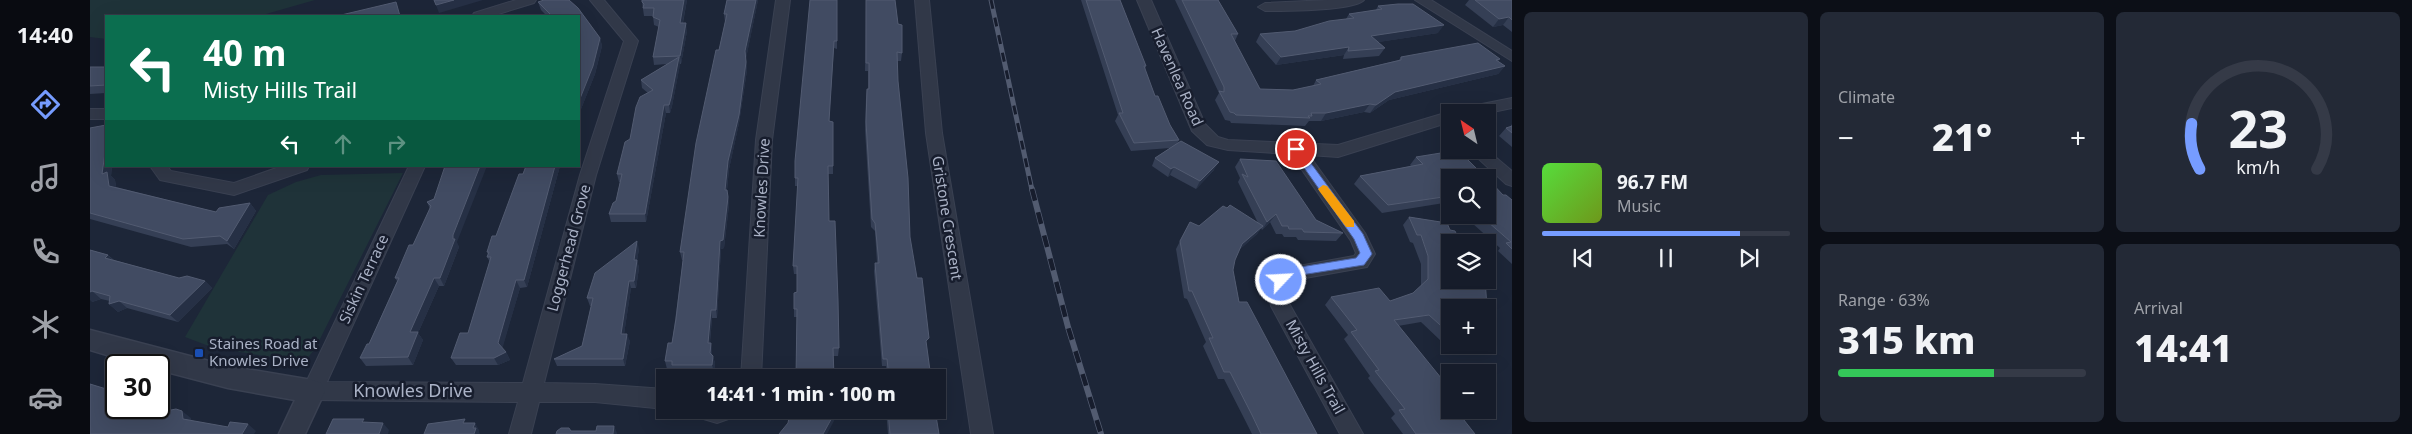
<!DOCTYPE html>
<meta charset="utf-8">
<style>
body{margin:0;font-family:"Noto Sans",sans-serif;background:#232936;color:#f1f3f6;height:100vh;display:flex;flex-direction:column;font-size:19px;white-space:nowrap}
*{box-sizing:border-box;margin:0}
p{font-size:16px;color:#9ea1a8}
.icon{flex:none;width:28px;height:28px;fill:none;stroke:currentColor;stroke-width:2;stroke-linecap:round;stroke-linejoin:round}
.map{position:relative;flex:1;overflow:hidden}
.panel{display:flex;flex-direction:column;gap:12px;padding:12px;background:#0c0f17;width:900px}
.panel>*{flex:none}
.hud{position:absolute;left:15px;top:15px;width:475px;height:152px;border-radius:0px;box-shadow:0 5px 20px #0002,0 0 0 1px #353a47;background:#0b6e4f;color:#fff;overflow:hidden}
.needle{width:32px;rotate:325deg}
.fabs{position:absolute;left:1351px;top:104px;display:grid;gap:10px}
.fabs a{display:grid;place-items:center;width:55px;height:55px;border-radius:0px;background:#161c2a;box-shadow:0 5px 20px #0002,0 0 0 1px #353a47;font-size:25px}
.speed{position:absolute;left:15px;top:354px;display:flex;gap:10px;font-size:25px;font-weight:700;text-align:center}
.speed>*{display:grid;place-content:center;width:65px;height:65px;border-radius:50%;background:#161c2a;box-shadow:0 5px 20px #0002,0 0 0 1px #353a47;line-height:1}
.speed .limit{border:2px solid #111;border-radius:8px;background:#fff;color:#111}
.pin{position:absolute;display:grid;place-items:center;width:42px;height:42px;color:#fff;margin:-21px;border:2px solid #fff;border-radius:50%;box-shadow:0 1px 5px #0007}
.me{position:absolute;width:55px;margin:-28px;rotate:65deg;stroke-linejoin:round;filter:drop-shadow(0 0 4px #0008)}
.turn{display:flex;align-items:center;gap:18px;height:105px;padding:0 15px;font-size:22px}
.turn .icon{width:65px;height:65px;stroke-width:2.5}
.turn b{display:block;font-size:35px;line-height:42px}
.lanes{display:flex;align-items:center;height:48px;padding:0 15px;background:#0003;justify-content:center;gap:25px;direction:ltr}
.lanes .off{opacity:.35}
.big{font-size:38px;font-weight:800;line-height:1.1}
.panel .tile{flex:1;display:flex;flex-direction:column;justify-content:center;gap:8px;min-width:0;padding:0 18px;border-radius:8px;background:#232936}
.panel .dial{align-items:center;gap:0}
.dial svg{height:130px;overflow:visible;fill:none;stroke:#353a47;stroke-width:7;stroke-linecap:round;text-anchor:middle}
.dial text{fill:#f1f3f6;stroke:none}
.song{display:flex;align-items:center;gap:15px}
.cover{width:60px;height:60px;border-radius:8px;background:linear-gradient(135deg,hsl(110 70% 55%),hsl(80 70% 35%))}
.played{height:5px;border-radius:2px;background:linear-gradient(90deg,#769cff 80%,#353a47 80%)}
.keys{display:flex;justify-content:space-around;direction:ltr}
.heat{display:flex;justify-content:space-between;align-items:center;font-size:28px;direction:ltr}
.charge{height:8px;border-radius:4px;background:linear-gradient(90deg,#34c759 63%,#353a47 0)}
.panel .tiles{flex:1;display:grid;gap:12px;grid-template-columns:repeat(3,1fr)}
.tile:first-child{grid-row:span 2}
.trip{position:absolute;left:566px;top:369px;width:290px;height:50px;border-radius:0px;background:#161c2a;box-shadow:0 5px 20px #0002,0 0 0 1px #353a47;font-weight:800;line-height:50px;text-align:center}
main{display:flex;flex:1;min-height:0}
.tab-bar{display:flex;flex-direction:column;width:90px;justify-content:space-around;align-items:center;background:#090b11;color:#9ea1a8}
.tab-bar .icon{width:35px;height:35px}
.tab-bar .active{color:#769cff}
.tab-bar b{font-size:22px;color:#f1f3f6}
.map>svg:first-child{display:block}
.green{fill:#1f3339}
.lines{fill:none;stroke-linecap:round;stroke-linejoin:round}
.minor-casing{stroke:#3a4152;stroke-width:2}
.tertiary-casing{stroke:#3a4152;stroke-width:3}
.minor{fill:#313848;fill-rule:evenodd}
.tertiary{fill:#313848;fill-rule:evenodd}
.rail-far1-casing{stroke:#525b70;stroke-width:5}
.rail-casing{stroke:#525b70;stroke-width:6}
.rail-far1{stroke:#171d2d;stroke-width:3;stroke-dasharray:9;stroke-linecap:butt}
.rail{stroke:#171d2d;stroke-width:4.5;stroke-dasharray:12;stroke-linecap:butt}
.wall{fill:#353f55}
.shaded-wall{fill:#263045}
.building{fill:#414b62;stroke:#525b71}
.route{fill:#769cff;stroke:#4d65a6}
.slow{fill:#f59e0b}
.transit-dot{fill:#1a4fb4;stroke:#171d2d;stroke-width:2}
.labels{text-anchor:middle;stroke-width:5;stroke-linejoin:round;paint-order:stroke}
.street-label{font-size:15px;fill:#aab2c6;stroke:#171d2d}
.poi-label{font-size:15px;fill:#aab2c6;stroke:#171d2d;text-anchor:start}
.near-street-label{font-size:18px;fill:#aab2c6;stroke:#171d2d}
</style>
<main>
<nav class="tab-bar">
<b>14:40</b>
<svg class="icon active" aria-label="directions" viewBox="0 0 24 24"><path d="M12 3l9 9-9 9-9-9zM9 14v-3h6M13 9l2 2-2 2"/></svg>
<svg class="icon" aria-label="music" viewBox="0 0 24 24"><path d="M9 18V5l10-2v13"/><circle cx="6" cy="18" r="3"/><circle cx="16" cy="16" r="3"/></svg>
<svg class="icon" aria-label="phone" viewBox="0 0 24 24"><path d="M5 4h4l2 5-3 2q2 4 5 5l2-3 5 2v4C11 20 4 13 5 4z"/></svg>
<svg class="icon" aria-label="climate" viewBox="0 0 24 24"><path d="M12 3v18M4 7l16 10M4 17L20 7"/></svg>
<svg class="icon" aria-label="car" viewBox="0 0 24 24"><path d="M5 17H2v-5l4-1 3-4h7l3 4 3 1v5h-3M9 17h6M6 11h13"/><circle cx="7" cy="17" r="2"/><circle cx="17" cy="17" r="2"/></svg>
</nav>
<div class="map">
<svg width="1422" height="434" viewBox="0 0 1422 434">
<rect width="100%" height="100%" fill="#1d2638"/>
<path class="green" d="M0 0H225L169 16H16V39L0 37Z
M313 173 225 349 214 362 124 348 95 337 178 195 206 182 231 175Z"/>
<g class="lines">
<defs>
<path id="minor" d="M426 0H446L444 3 402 16H382L384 13Z
M500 0H514L548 41 506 175 454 383 505 384 575 389V409L505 402H449L441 434H419L428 402 222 400 215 398 212 391 319 166H335L237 382 433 383 490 175 534 41Z
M686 0H700L682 140 671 378H651L666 140Z
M825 0H839L852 133 903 434H881L836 133Z
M1047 0H1061L1115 124 1128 137 1138 140 1248 145 1355 113 1362 112H1360V122L1248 157 1219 155 1275 233 1285 254 1277 267 1204 280 1196 289 1200 305 1273 434H1250L1181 306 1177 287 1192 269 1264 256 1266 253 1261 241 1201 154 1138 150 1117 145 1102 131Z
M1238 0H1274C1264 11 1192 11 1175 11L1168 7 1175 3Z
M1325 0H1341L1422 51V61Z
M1422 98V108L1398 113 1369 112 1377 107Z
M0 109H16V119H0Z
M1379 150H1397L1422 171V186L1416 184Z
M60 166H77L81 171 144 183 192 166H219L217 170 144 195 70 180Z
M604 410H647L644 417 627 423 607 417Z"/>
<path id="tertiary" d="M0 330 138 366 222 380 231 383 235 391 215 434H189L205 400 138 388 69 370V365H50L0 350Z"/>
</defs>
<use href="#minor" class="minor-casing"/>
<use href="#tertiary" class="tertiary-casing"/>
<use href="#minor" class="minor"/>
<use href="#tertiary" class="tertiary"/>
<defs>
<path id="rail-far1" d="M901 0 942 190"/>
<path id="rail" d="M942 189 978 327 1011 434"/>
</defs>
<use href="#rail-far1" class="rail-far1-casing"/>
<use href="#rail" class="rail-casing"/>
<use href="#rail-far1" class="rail-far1"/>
<use href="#rail" class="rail"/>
</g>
<path class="wall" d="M454 0H479L488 8 510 38 512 46 505 74 489 114V16H457L451 10 448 2Z
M552 0H597L593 23 597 31 591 64H590L582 106 580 113H576L556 222H521L519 214 526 201 530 182H529L527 174 540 139 558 93 552 88 551 80 577 64 564 65 563 57 569 27 564 25 563 16H554L552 2Z
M637 0H668L656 58 657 70 649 123 639 169 637 190 639 205 634 248 631 249 627 318H622L620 343H621L622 354 625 363 624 372H583V369H577L575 361 582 343 593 260H592L590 252 629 50 635 22 634 14Z
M747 0V49L744 48 739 121 743 122V174H738L739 221 749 348 748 356H743L707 317H704V293L707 292V274H704L703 266 708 186H705V161Z
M776 0H805L808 24 812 53 811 61H807L808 81 820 237 841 378H797L796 366H792L784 271 785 263H787L785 231 781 227 775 130 776 97 777 89H778V71H775Z
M991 0H1030L1056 66 1055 70 1065 96 1080 125 1089 140 1087 144 1124 170 1106 189 1080 175 1078 177 1062 166 1065 158 1080 148 1041 151 1025 121 1028 115Z
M1085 0H1128L1148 34 1145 41 1170 89 1203 90 1223 86 1226 80 1309 60 1311 57 1410 59 1408 61 1415 66 1408 74 1299 100 1280 113 1274 112 1231 121H1219L1215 126 1141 123 1140 121 1135 120 1125 100 1129 93Z
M1379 0H1422V32L1413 25 1403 27 1375 5Z
M1288 6 1348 33 1288 42 1295 48 1289 56 1253 59 1254 55 1186 65 1166 42 1170 34 1205 31 1256 19 1259 14 1286 10Z
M0 67H16V93L0 94Z
M1422 124V147L1409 136 1416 128 1420 127Z
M0 128 16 166H22L21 176 25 180 26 187 126 212 160 203 166 211 144 249 137 244 101 247 0 219Z
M1326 157 1360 178V204L1356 200 1354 203 1292 213 1264 184 1270 176 1321 166 1320 165Z
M1150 159 1226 220 1253 233 1246 241 1208 240 1206 237H1194L1192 234H1186L1180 222 1172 230 1171 228 1167 234 1149 250 1145 260 1143 270 1149 302 1227 434H1162L1156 422 1134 379H1128L1113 346 1116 342 1097 299 1094 298 1086 249 1100 222 1109 226 1137 208 1168 223 1148 182 1150 178 1145 167Z
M436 166H470L437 287 430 288 412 348 416 352 420 360 408 365H366L361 358 378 333 400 262 397 257 398 255 397 252 406 236Z
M1413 195 1422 200V264L1408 251 1410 248 1373 215H1398Z
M344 199 369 247 354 286H349L328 333 333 340 323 365 276 366 270 358 279 344 307 281 305 278 323 245 340 209 337 202Z
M1319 217 1357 223 1360 308V339L1359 338 1351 341 1331 322 1308 326 1359 401 1385 434H1313L1301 418 1305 414 1278 378 1280 376 1254 339 1258 335 1235 305 1241 297 1300 301 1323 293 1331 286V264L1323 243 1320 242 1313 225Z
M549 249 547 260 549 268 546 288H541L534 334 540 341 535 366H467L464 359 492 346 501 306H500L497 298Z
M0 250 18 255 24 260 89 278 115 281 122 288 88 322 37 308 28 312 19 304 20 301 11 299 2 302Z
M796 410H845L849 434H798Z"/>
<path class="shaded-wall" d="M364 0H393L349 13 346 5Z
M594 0H597L591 31 590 23Z
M666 0H668L656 59 655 51Z
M1419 17 1413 25 1403 27 1409 19Z
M596 23 597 31 591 64 590 56Z
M1354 25 1348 33 1276 44 1281 36Z
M510 38 512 46 505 74 489 114V101Z
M1259 47 1254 55 1186 65 1191 57Z
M589 57 590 65 582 106 580 113 579 105Z
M656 62 657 70 649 123 639 169 636 198 635 190 638 161Z
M1415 66 1408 74 1299 100 1280 113 1286 105 1305 92Z
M1280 104 1274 112 1231 121 1236 113Z
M574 105 576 113 556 222 555 214Z
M16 145V166H22L21 176 25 180 27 194 19 186 12 174 16 146Z
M1129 162 1124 170 1106 189 1110 181Z
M390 166H397L367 242 369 247 354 286 350 278 363 239V235Z
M465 166H470L437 287 434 280Z
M1084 167 1080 175 1078 177 1081 169Z
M638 197 639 205 634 248 631 249 627 318 626 310 630 241Z
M160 203 166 211 144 249 137 241Z
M1186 214 1180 222 1172 230 1177 222Z
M1173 226 1167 234 1147 252 1152 244Z
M547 241 549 249 546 268 544 260Z
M18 255 26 263 15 258Z
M547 260 549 268 546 288 544 281Z
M344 278 349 286 328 333 333 340 323 365 318 357 320 332Z
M426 280 430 288 412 350 408 343Z
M115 281 122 288 88 322 80 315Z
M539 281 541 288 533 341 531 334Z
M2 291 11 299 2 302 0 300V292Z
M29 301 37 308 28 312 19 304Z
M621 310 622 318 619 350 618 343Z
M1360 333V337L1359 338 1351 341Z
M537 334 540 341 535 366 533 359Z
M621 343 622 350 621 360 620 353Z
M416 352 420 360 408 365 404 358Z
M623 356 625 363 624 372 622 365Z
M92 411 101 418 102 426 93 419Z
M744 414V421L737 434H733Z
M293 423 299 430 298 434H289Z
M385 423 389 430V432L390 434H384L383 428Z
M158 424 166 431 164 434H152Z
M524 426 527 433V434H523Z"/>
<path class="building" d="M344 0H364L346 5Z
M454 0H479L488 8 510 38 503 66 489 101V16H462L448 2Z
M552 0H594L590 23H596L590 56 563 57 570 20 563 17 564 8H553L554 4 552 2Z
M637 0H666L655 51 656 62 649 115 638 161 635 190H637L638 197 633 240 630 241 626 310H621L618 343H621L620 353 623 356 622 365H582V361H575L578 343H582L586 319 594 252H590L606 143 626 50H629L637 14H634Z
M720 0H747V41H744L739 121 743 122V166H738L739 221H745L748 300 749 348H743L744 378H706L707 309H704V293L707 292V266H703L708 178H705V161Z
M776 0H805L808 24 812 25V53L807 52 808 81 818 178 820 237 827 278H832L839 338 836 341 841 378H799L797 359H793L785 263H789L785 223 782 219 776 122 777 89H779V63H776Z
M996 0H1030L1056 66H1054L1065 96H1068L1080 125 1089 140 1044 143 1029 113H1033Z
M1092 0H1128L1148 34H1141L1170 89 1203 90 1231 84 1226 80 1311 60V57L1388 43 1410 59 1406 60 1415 66 1305 92 1286 105 1280 104 1236 113H1221L1222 116H1218L1220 118 1146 115 1144 113 1140 112 1129 91 1134 92V87Z
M1385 0H1422V20L1419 17 1409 19Z
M306 2 310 16H247Z
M1308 4H1323L1354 25 1281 36 1295 48 1258 51 1259 47 1191 57 1170 34 1205 31 1239 21 1264 18 1259 14 1292 9 1288 6Z
M589 57 581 98 579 105H574L555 214H519L523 203 526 201 532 174H527L535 142 540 139 546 107 550 97 563 90 551 80Z
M0 67H16V85L0 86Z
M16 125V146L12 174 17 172 19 186 126 212 129 208 160 203 137 241 130 236 93 239 0 213V128Z
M1422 126V133L1416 128Z
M1091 141 1129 162 1110 181 1084 167 1081 169 1065 158Z
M1357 152 1361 156 1372 154 1396 178H1360V190L1357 187 1360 196 1298 205 1270 176 1333 164 1326 157Z
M1150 159 1186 161 1226 220 1253 233 1214 232 1212 229H1199L1198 226H1192L1186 214 1177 222 1152 174 1158 177Z
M355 166H390L363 235V239H365L350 278H344L320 332H328L318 357 270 358 277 344H279L309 278H305L319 245H323L341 206 337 202 344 199Z
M436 166H465L434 280H426L408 343 416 352 404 358H361L370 333H378L401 257H397L399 252H397L402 236H406L429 174H433Z
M1398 179 1413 195H1416L1422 200V249L1416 243 1421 242 1390 215H1398Z
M1140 205 1173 226 1152 244 1145 260 1143 270 1149 302H1157L1227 434H1171L1162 415 1140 372H1134L1119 338H1123L1102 291H1099L1090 241 1100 222 1109 226 1133 206 1137 208Z
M1319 217 1357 223 1360 230 1365 231 1370 242H1360V280H1395L1397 306 1395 308H1360V333H1359L1339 315 1304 320 1360 389V397L1356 398 1360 403V410H1366L1385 434H1326L1309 410 1315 409 1285 371 1289 370 1261 332 1267 330 1241 297 1289 288 1300 301 1323 293 1338 279V256L1331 235H1327Z
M547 241 544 260H547L544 281H539L531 334H537L533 359H464L492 346 503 298H497L505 273Z
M0 250 18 255 15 258 89 278 97 276 115 281 80 315 29 301 19 304 20 296 2 291 0 292Z
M0 384 26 392V408H63L76 411 86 409 92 411 93 419 138 427 140 422 158 424 152 434H0Z
M701 410H744V414L733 434H689L698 423 700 413Z
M798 410H845L849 434H800Z
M243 419H274L272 422 293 423 289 434H236Z
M375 419 373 423H385L383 428H386L384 434H334L338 424Z
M507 426H524L523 434H466L467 431 471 428H479L481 431H506Z"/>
<path class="route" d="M1206 146 1209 147 1273 234 1282 254 1274 265 1211 275 1202 277 1191 285 1185 280 1198 269 1266 258 1270 253 1264 239 1201 149Z"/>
<path class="slow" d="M1233 185 1237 186 1264 221V227H1256L1230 192 1228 189Z"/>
<rect class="transit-dot" x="104" y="348" width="10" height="10" rx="2.5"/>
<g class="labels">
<g class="street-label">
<text transform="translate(1087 77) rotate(66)" y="5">Havenlea Road</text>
<text transform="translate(672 188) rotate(-87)" y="5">Knowles Drive</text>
<text transform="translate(857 218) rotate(81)" y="5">Gristone Crescent</text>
<text transform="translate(479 248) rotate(-75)" y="5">Loggerhead Grove</text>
<text transform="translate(274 279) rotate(-65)" y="5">Siskin Terrace</text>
<text transform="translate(1225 367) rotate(61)" y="5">Misty Hills Trail</text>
</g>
<g class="poi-label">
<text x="119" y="349">Staines Road at<tspan x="119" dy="17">Knowles Drive</tspan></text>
</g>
<g class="near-street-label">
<text x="323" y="397">Knowles Drive</text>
</g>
</g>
</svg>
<div class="fabs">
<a><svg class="needle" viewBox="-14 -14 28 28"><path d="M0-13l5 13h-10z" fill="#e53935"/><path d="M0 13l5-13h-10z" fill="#9ea1a8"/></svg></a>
<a><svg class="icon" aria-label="search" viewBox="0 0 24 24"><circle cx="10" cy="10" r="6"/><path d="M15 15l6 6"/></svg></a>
<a><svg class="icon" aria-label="layers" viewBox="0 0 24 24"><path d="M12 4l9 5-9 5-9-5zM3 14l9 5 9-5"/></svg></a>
<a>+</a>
<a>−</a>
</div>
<div class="speed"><div class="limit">30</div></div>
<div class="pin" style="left:1206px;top:149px;background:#d93025"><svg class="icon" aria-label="arrive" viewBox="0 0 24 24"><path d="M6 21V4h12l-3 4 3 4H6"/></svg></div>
<svg class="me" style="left:1191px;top:280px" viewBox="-20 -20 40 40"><circle r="17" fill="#769cff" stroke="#fff" stroke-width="3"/><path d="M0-11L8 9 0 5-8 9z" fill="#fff"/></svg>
<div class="trip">14:41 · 1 min · 100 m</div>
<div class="hud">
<div class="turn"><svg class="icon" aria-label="left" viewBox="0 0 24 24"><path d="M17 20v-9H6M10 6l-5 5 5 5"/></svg><div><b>40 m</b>Misty Hills Trail</div></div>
<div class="lanes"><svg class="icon" aria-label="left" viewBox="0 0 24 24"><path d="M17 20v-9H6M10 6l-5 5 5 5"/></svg><svg class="icon off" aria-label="ahead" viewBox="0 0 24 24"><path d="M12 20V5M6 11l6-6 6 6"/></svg><svg class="icon off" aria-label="right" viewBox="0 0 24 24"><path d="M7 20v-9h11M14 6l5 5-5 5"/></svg></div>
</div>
</div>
<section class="panel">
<div class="tiles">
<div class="tile">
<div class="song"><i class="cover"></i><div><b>96.7 FM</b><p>Music</p></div></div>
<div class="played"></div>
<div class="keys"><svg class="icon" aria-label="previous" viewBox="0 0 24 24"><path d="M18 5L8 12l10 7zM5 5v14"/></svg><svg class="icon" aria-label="pause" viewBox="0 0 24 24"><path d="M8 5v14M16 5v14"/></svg><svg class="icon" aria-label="next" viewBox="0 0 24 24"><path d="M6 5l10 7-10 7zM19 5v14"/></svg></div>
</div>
<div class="tile"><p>Climate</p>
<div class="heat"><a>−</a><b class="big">21°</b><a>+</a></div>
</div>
<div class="tile dial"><svg viewBox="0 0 100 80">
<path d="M14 69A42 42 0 1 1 86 69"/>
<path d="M14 69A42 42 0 0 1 9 41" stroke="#769cff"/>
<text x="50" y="56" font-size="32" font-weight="700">23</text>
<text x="50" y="72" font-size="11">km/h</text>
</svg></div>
<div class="tile"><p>Range · 63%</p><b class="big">315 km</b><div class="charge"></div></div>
<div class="tile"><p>Arrival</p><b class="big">14:41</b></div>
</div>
</section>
</main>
